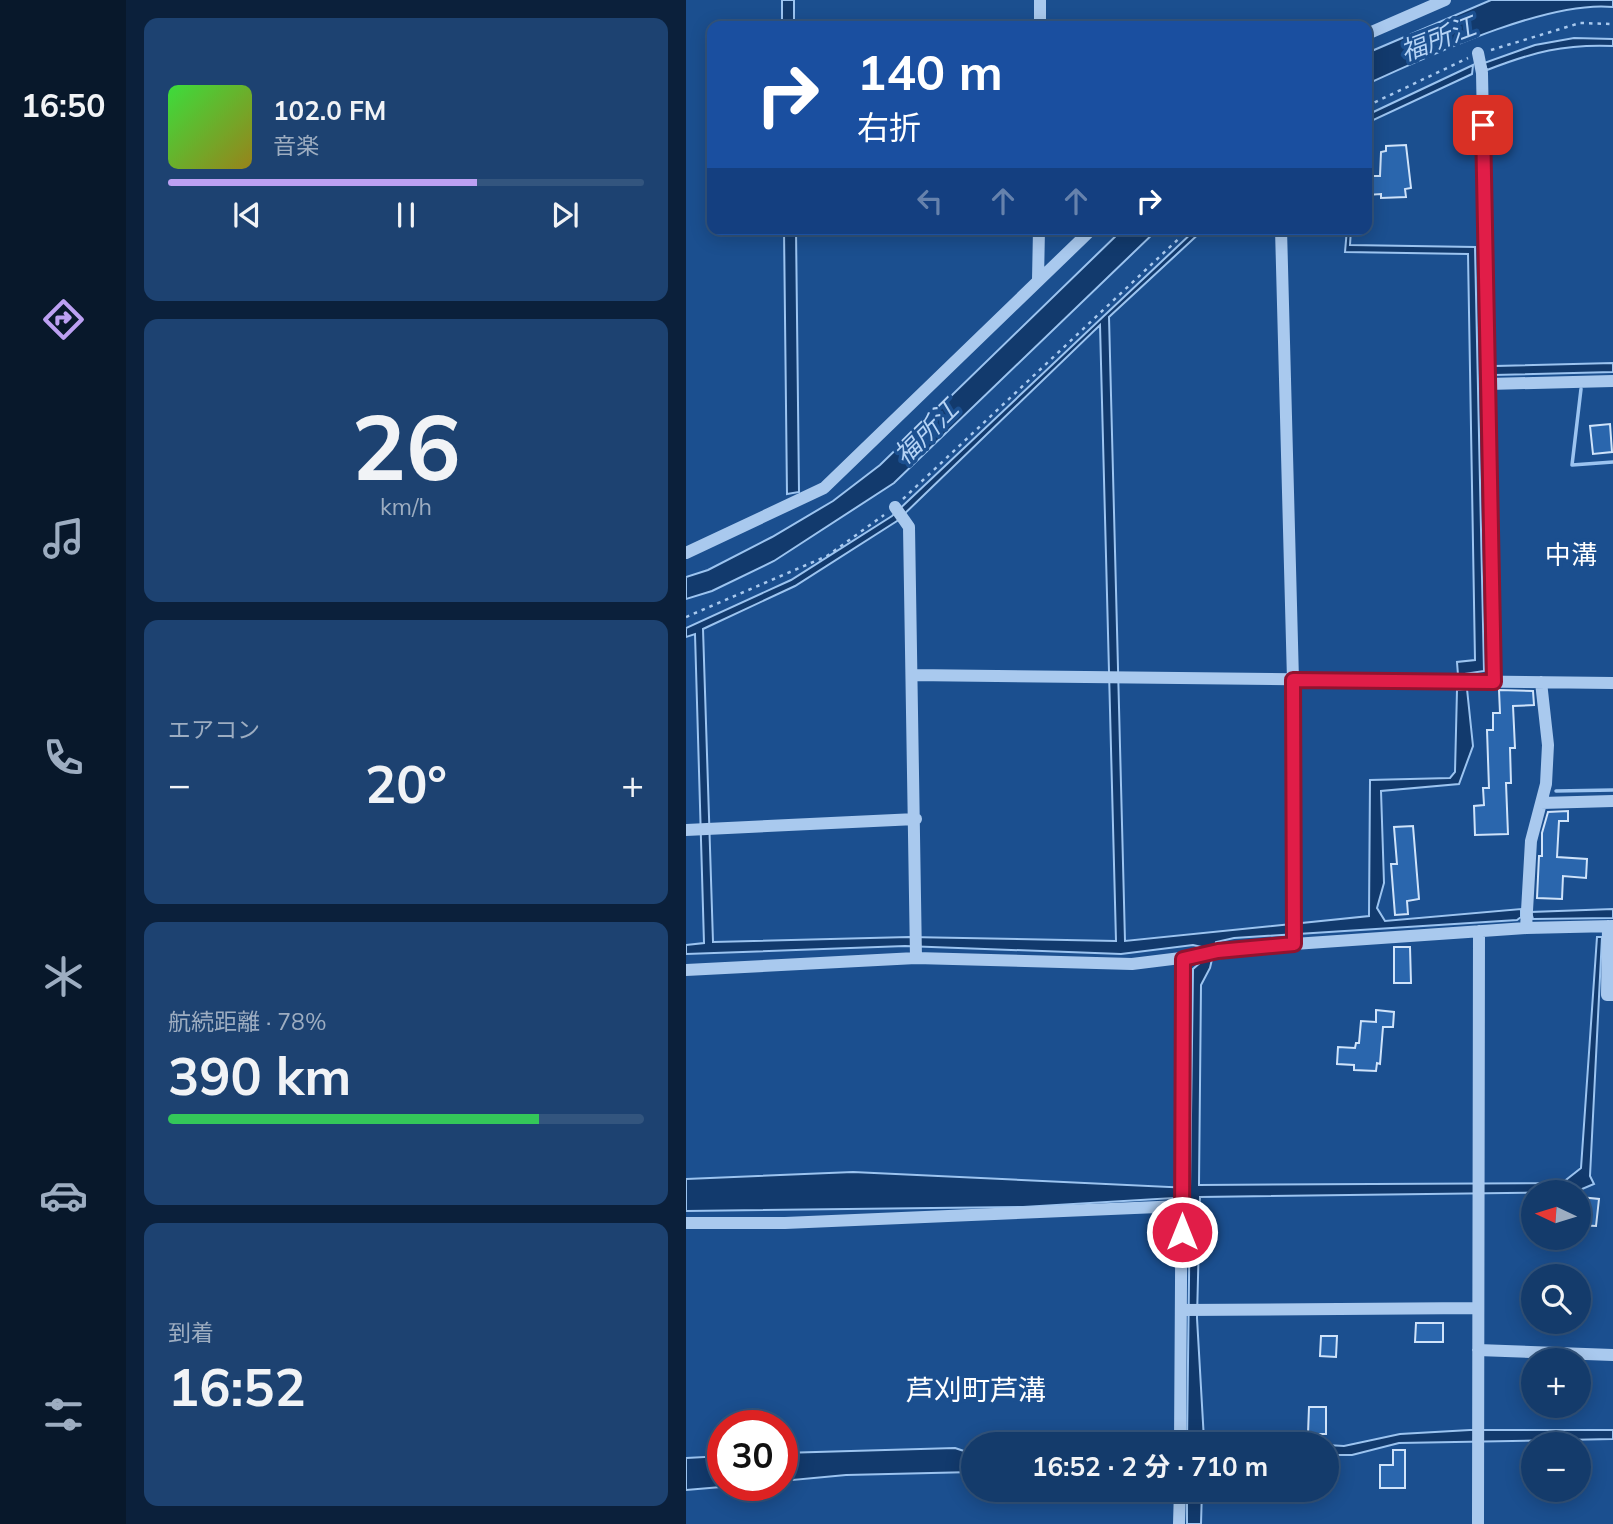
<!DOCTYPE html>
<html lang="ja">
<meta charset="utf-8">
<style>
body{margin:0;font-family:Mulish,"Noto Sans JP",sans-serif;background:#1d4271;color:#f1f3f6;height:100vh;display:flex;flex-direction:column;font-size:26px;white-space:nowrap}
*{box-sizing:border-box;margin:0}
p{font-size:23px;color:#9dadc1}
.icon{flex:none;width:38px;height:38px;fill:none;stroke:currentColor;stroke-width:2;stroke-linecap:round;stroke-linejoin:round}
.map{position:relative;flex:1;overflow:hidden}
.sheet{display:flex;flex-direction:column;gap:18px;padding:18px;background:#0b203b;width:560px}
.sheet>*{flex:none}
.guide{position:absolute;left:21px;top:21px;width:665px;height:214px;border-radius:14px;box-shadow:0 4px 18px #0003,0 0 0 2px #33557e;background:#1a4fa0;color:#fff;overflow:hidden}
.needle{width:46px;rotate:274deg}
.tools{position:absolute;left:835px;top:1180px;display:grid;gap:14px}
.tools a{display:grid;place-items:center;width:70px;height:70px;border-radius:50%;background:#143b6b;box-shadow:0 4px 18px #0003,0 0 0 2px #33557e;font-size:35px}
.speed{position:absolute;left:21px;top:1410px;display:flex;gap:14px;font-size:35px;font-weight:700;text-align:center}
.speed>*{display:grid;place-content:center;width:91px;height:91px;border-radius:50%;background:#143b6b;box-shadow:0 4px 18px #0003,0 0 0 2px #33557e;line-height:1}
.speed .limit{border:10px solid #d22;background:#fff;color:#111}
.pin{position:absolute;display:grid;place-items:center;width:60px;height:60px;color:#fff;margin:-30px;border-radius:14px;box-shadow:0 4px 10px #0006}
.me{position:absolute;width:77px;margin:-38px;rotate:0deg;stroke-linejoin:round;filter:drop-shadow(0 0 5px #0008)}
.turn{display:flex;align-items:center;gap:24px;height:147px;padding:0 35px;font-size:32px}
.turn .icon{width:91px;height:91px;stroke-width:2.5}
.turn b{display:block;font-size:49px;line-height:60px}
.lanes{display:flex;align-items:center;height:66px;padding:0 35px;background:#0003;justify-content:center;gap:35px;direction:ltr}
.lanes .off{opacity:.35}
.big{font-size:52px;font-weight:700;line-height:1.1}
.sheet .tile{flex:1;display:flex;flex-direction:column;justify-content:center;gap:10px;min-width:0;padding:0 24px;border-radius:14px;background:#1d4271}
.sheet .dial{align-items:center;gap:0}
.dial b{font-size:91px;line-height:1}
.song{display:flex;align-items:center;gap:21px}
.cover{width:84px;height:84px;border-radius:10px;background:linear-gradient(135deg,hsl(120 70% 55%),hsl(50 70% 35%))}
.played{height:7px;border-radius:4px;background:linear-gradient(90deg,#bca0f2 65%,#33557e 65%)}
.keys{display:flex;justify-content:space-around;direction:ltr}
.heat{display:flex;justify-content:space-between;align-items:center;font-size:38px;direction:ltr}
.charge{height:10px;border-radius:5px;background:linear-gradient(90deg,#34c759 78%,#33557e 0)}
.trip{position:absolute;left:275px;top:1432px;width:378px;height:70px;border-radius:35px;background:#143b6b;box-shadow:0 4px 18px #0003,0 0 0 2px #33557e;font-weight:700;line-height:70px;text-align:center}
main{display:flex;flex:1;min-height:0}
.tab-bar{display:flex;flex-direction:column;width:126px;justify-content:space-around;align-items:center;background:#08182b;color:#9dadc1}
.tab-bar .icon{width:49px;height:49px}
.tab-bar .selected{color:#bca0f2}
.tab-bar b{font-size:32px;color:#f1f3f6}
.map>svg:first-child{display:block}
.water{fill:#123a6d;stroke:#9cc4f0;stroke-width:2;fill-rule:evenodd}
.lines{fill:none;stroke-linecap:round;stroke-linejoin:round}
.stream{stroke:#9cc4f0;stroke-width:3.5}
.building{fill:#2a66ad;stroke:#cfe3fa;stroke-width:2}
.path{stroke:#a9c9ee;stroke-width:2.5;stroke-dasharray:3.5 5;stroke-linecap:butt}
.minor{stroke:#a9c9ee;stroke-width:12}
.route-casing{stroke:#92132f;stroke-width:18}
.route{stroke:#e11d48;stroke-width:12}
.labels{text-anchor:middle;stroke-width:7;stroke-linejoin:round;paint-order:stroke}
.water-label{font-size:26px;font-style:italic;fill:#b5d3f5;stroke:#1b4f8f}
.neighbourhood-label{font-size:26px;fill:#fff;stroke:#1b4f8f}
.quarter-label{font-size:28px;fill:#fff;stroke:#1b4f8f}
</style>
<main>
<nav class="tab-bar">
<b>16:50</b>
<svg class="icon selected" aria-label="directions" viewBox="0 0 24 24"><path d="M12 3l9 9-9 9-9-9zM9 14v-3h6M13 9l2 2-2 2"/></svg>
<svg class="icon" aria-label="music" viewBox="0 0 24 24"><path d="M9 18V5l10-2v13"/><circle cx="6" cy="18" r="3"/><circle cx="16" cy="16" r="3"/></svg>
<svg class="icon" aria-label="phone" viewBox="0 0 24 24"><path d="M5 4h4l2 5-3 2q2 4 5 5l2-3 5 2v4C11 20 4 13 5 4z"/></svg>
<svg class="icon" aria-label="climate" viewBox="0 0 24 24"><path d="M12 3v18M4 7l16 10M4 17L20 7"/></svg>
<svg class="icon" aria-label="car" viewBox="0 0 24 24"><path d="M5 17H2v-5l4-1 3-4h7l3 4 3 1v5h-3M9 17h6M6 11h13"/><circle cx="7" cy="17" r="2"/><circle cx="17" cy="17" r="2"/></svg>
<svg class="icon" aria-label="filters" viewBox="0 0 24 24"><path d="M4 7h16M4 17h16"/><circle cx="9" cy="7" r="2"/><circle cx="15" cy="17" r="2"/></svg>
</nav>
<section class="sheet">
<div class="tile">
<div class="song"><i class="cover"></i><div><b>102.0 FM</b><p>音楽</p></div></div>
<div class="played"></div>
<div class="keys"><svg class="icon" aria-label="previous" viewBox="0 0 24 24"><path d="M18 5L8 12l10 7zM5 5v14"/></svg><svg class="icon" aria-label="pause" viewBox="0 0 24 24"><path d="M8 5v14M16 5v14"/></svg><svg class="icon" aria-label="next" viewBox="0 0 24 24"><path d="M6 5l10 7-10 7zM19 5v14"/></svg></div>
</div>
<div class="tile dial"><b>26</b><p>km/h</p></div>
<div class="tile"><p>エアコン</p>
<div class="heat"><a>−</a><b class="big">20°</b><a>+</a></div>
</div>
<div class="tile"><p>航続距離 · 78%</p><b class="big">390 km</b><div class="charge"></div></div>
<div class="tile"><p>到着</p><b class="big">16:52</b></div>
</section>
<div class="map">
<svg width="927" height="1524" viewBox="0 0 927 1524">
<rect width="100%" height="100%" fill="#1b4f8f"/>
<path class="water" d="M96 0H108V26H96Z
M805 0H927V7C861 0 743 56 681 84V53Z
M888 38 927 39V46C878 44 847 52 801 70L798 63 849 45Z
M787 65 786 74 681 123V115Z
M98 229H110L113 492 101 494Z
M437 229H472L208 483 88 561 26 591 0 599V577L22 570 86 537 147 501 194 465Z
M510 229H518L423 317 439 941 683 916 684 780 764 778 769 772 771 690 781 689 787 746 773 784 695 791 698 883 691 908 699 921 835 909V917L831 920 548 938 530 942 524 968 515 985 513 1185 876 1183 895 1168 911 937H916L904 1176 908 1184 889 1192 514 1197 511 1318 518 1440 601 1444H501L504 1197 337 1207 0 1211V1179L167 1172 504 1188 507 969 515 962 516 947 507 945 435 954 219 946 0 954V945L18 943 9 634 0 637V628L105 580 206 516ZM414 325 430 941 223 937 27 942 17 629 109 586 211 521Z
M661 229H665L664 245 789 247 798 671 772 675 771 662 789 660 782 254 659 252Z
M927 363V372L808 375 809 366Z
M927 909V918L847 919 845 912Z
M784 1430H927V1439L713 1443 666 1455H641V1445L658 1446 714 1434Z
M269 1448 287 1454V1472L160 1475 96 1481V1453Z
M37 1456V1486H47L0 1490V1458Z
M501 1489H516L515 1524H501Z"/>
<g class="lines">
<path class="stream" d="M895 389 886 465 927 462
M870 791 927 790"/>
</g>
<path class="building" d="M720 145 725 188 719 189 720 197 695 198V194L681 195V183H687V176H694L695 152 700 151V146Z
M924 424 926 452 907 454 904 426Z
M813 690 847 691 848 705 827 706 829 748H824L825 783H820L822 834 789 835 788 806 798 805 797 788H803L801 730H807V713H814Z
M882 811V821H873L871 857 901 859 900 878 877 876 876 899 851 898 853 856H856V833L862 812Z
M727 826 733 899 721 901 722 914 709 915 705 864H711L708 827Z
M708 947H724L725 983H708Z
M690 1010 708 1012 707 1027H697L694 1064 691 1063 690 1071 668 1070V1065L651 1064 652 1047 669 1048 670 1043H673L675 1021 690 1022Z
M894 1197 913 1199 910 1226 892 1225Z
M730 1323H757V1342H729Z
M635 1336H651L650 1357 634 1356Z
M623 1407H640V1434H622Z
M707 1450H719V1488H694V1465H707Z"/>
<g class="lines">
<path class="path" d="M805 50 894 23 927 24
M681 106 782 58
M217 499 503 229
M0 617 141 556 198 515"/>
<path class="minor" d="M354 26V0
M681 34 759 0
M792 53 796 73 808 682
M595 229 607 680 608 944
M352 280 353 229
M802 384 927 381
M209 507 223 527 230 958
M0 553 138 488 406 229
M226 675 927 683
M855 803 927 801
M0 830 230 819
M922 926 921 995H927
M840 928 845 841 860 784 862 745 855 682
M0 970 230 958 446 964 608 944 840 928 927 926
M0 1223H99L496 1206
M496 1310 792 1308
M792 1350 927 1355
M494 1444 497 959
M493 1524 494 1489
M792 1524 793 931"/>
</g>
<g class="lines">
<defs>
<path id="route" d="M496 1232 497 959 532 951 608 944 607 680 808 682 797 125"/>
</defs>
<use href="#route" class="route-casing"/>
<use href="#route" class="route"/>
</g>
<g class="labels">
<g class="water-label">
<text transform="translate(752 39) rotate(-21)" y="9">福所江</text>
<text transform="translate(240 432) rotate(-45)" y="9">福所江</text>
</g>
<g class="neighbourhood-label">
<text x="885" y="564">中溝</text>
</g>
<g class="quarter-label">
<text x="290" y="1400">芦刈町芦溝</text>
</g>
</g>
</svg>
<div class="tools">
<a><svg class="needle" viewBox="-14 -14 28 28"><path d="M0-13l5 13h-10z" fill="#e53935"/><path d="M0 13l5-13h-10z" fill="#9dadc1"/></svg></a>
<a><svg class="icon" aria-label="search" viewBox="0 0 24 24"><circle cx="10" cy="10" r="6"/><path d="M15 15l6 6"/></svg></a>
<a>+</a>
<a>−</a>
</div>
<div class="speed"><div class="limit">30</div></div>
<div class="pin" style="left:797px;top:125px;background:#d93025"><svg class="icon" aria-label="arrive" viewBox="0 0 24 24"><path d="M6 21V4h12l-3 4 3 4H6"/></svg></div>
<svg class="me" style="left:496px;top:1232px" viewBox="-20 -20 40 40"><circle r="17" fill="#e11d48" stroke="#fff" stroke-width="3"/><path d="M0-11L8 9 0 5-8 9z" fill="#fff"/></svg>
<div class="trip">16:52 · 2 分 · 710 m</div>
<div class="guide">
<div class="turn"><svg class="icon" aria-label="right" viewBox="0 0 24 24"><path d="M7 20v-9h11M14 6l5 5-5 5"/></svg><div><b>140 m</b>右折</div></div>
<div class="lanes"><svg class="icon off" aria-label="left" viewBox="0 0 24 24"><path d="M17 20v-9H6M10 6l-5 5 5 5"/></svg><svg class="icon off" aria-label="ahead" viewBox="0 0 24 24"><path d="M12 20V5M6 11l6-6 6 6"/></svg><svg class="icon off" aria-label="ahead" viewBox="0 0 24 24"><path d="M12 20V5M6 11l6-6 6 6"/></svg><svg class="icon" aria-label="right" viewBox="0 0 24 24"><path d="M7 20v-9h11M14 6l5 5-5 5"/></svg></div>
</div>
</div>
</main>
